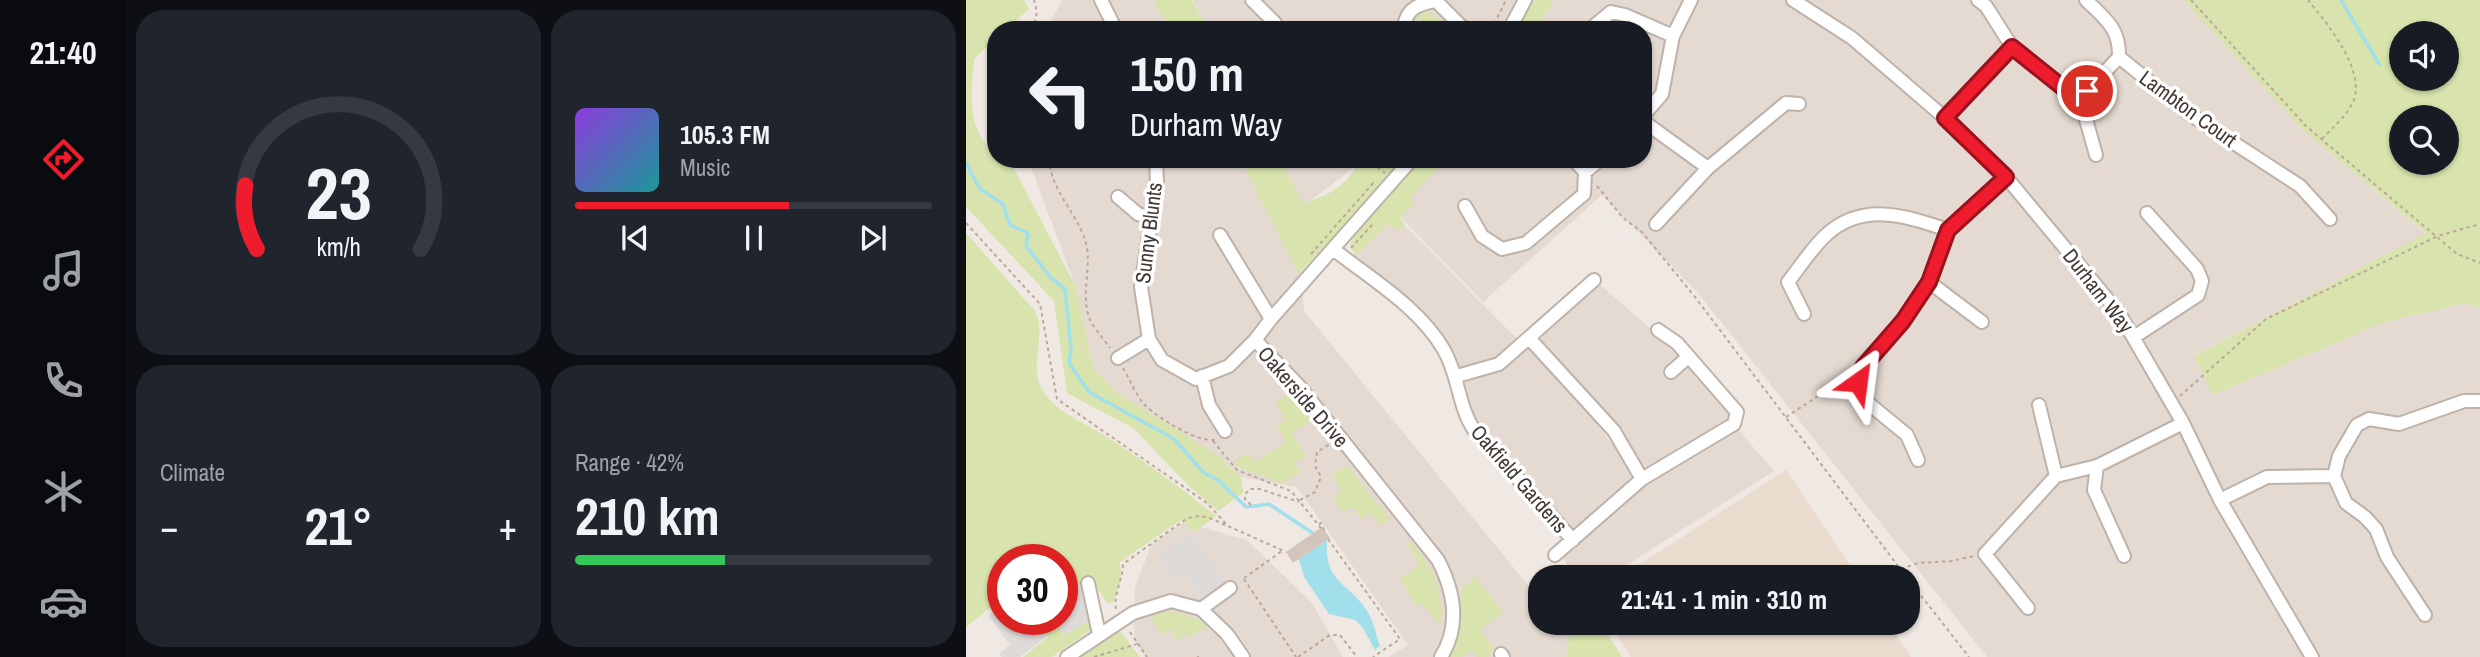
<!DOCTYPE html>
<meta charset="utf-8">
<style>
body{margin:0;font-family:"Archivo Narrow",sans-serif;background:#20242c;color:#f1f3f6;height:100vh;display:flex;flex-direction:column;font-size:26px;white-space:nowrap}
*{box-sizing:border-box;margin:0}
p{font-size:23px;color:#9ea1a6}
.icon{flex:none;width:38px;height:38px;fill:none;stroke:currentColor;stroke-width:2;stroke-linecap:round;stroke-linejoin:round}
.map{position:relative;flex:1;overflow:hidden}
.panel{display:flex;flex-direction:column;gap:10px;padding:10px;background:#0d0f14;width:840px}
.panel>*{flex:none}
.hud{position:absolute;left:21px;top:21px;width:665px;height:147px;border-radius:28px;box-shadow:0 2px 5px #0004;background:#171b24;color:#f1f3f6;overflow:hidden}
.fabs{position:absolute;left:1423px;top:21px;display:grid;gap:14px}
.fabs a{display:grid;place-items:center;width:70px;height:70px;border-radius:50%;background:#171b24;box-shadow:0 2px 5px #0004;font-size:35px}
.speed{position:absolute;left:21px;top:544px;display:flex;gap:14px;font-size:35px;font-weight:700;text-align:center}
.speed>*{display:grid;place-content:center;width:91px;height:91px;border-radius:50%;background:#171b24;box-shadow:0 2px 5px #0004;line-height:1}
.speed .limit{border:10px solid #d22;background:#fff;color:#111}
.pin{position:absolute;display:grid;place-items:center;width:60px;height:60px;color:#fff;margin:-30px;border:4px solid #fff;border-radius:50%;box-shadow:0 2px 7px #0007}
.me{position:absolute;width:77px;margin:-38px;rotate:31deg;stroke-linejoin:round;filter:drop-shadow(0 0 5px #0008)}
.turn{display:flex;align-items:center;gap:24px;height:147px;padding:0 28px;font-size:32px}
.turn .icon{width:91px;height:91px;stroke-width:2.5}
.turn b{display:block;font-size:49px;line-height:60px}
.big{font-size:52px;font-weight:700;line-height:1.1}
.panel .tile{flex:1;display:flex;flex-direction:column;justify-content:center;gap:10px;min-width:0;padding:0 24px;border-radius:28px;background:#20242c}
.panel .dial{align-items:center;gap:0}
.dial svg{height:182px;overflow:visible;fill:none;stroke:#363941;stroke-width:7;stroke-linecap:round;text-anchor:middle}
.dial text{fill:#f1f3f6;stroke:none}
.song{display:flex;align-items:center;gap:21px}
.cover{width:84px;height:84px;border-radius:10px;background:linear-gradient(135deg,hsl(270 70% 55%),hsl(180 70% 35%))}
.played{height:7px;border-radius:4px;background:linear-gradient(90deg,#ef1c2e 60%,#363941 60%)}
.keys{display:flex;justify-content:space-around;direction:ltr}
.heat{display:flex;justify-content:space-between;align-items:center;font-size:38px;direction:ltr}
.charge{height:10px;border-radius:5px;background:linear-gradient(90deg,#34c759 42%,#363941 0)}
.panel .tiles{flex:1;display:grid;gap:10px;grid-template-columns:repeat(2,1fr)}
.trip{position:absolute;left:562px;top:565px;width:392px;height:70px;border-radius:28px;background:#171b24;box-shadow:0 2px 5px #0004;font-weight:700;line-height:70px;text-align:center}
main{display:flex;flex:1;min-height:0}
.dock{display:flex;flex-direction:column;width:126px;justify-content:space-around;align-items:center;background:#090b0e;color:#9ea1a6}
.dock .icon{width:49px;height:49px}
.dock .current{color:#ef1c2e}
.dock b{font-size:32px;color:#f1f3f6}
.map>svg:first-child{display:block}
.residential{fill:#e4dad1}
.education{fill:#e9dbcd}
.green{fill:#d8e3ad;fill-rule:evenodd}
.parking{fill:#dedad8}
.water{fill:#a1dfeb}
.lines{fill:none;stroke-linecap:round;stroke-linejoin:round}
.stream{stroke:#a1dfeb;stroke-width:3.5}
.building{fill:#d4c5bc}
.minor-casing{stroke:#beb2a9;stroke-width:16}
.path{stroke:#bca798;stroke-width:2;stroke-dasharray:3.5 3.5;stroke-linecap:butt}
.minor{stroke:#fff;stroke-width:12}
.route-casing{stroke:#9b121e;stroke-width:18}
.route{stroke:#ef1c2e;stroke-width:12}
.labels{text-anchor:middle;stroke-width:7;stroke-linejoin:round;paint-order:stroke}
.street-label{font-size:21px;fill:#423934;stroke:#fff}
</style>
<main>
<nav class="dock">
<b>21:40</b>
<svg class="icon current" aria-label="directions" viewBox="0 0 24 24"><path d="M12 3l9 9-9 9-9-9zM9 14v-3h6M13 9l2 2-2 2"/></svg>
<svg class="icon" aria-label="music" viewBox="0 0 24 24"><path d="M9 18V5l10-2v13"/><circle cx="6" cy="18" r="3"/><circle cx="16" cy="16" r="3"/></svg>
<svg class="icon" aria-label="phone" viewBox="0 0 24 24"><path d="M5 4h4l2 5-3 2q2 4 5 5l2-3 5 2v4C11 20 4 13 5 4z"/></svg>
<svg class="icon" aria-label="climate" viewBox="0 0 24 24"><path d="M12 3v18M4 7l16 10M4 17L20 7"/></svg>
<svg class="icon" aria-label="car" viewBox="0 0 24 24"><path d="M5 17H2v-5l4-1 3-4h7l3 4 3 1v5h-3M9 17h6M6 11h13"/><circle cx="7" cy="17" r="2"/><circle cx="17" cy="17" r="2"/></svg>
</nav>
<section class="panel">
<div class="tiles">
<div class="tile dial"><svg viewBox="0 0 100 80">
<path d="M14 69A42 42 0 1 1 86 69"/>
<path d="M14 69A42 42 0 0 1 9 41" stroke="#ef1c2e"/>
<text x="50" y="56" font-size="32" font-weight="700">23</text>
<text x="50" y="72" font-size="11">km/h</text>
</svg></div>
<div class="tile">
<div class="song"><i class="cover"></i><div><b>105.3 FM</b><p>Music</p></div></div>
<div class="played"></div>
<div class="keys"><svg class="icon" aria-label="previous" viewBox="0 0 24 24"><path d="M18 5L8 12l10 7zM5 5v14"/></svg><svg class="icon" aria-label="pause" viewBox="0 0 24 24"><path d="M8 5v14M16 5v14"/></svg><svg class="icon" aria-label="next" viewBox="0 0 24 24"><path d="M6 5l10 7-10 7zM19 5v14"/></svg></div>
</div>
<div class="tile"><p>Climate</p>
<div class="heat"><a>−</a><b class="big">21°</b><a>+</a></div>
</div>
<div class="tile"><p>Range · 42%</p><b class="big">210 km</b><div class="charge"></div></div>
</div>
</section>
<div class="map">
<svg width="1514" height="657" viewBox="0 0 1514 657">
<rect width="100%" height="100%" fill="#f0e9e3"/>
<path class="residential" d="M96 0H190L206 30H80Z
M227 0H1217L1339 132 1460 234 1229 355 1247 395 1419 322 1498 303 1514 309V657H1021L732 293 636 195 517 302 387 168 338 206 313 159H677V30H243Z
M62 159H276L335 269 338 311 574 600V623H593L604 637 601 657H423L442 645 331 487 275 477 250 454 149 391 128 369 109 285Z
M422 208 554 342 533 361 493 371 467 325 385 259Z
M631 282 717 357 702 370 706 379 723 362 767 413 764 426 679 473 569 339Z
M563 338 675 481 607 535 503 415 495 380 535 366Z
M771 428 808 471 642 577H609L596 556 679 485Z
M217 522 281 540 346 603 377 657H179L168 639 169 588 185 545Z"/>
<path class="education" d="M820 470 892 577H653H654Z
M643 623H922L945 657H665Z"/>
<path class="green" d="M0 0H58L63 9 40 30H30V39L8 59C5 95 0 130 30 154V159H36L48 169 109 285 128 369 149 391 250 454 275 477 277 493 252 511 222 485 167 428 101 393 88 301 0 207Z
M188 0H226L243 30H204Z
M565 0H587L570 30H549Z
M1217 0H1514V309L1498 303 1419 322 1247 395 1228 356 1460 233 1339 132ZM1435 33H1480V79H1435ZM1435 117H1480V163H1435Z
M453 8 461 10 480 24 481 30H467L452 17 447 24 445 23 446 15Z
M274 159H313L338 204C372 190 375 189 397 159H436L384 220 332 274Z
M454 159H487L478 168 474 165 444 198 448 203 434 218 439 223 432 231 422 224 390 256 384 245 389 233Z
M0 233 69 311C81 335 64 361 74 385 86 412 118 422 141 437 178 461 215 488 250 516L228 532 215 520 154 562 155 579 147 602 142 604 124 578 96 597V560H37V597L0 627Z
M324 393 345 421 326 433 340 456 329 463 334 472 317 483 272 467 268 461 282 453 289 462 320 442 311 426 320 420 309 402Z
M380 465 424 519 414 525 405 513 395 519 387 507 377 512 367 498 376 491 366 476Z
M445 541C470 574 474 580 476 622L472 624 456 603 451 607 434 579 454 565 441 543Z
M510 577 537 613 514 629 528 650 522 657H511L506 650 496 657H485C495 634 495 613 495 589Z
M198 612C216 612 227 616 242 626L224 637 220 634 211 640 204 629 196 636 183 615Z
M125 619 126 629 86 657H57L82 637 68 620H88L99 635Z
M635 623 656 657H600L603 636 591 624Z
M154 631 174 657H114Z"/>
<path class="parking" d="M226 533 264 588 241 605 218 572 208 579 192 556Z
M117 584 126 619 98 635 88 620H96V598Z
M37 605V620H68L81 636 54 657H36L33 654 44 645 22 616Z"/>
<path class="water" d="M361 540C358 582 380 581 400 609 407 619 410 635 414 646L409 650 397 628 389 620 363 614 338 577 333 559Z"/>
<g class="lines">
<path class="stream" d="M1375 0 1413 64
M0 163 14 189 37 204 44 225 62 233 60 246 85 278 99 289 105 348 103 363 123 392 208 439 237 472 253 481 280 507 303 504 351 536"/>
</g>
<path class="building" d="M356 527 364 538 327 563 320 552Z"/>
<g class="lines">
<defs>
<path id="minor" d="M135 0 150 30
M286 0 309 23 311 30
M469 0 495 26 502 30
M827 0 886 38 979 118 1040 177 1153 313 1217 423 1254 500 1346 657
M1012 0 1020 6 1046 47 1101 91H1121L1153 57 1225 115 1334 186 1364 219
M1120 0C1139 19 1154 28 1153 57
M628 26 645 12 659 15 707 36
M442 30 438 26C441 8 453 4 469 1
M543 30 559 0
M1112 91 1130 155
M677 116 696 94 707 36 725 0
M979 118 1046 47
M677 121 742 168
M190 159 191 183 175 287 183 339 196 360 230 379 263 366 289 340 305 319 446 159
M607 159 619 172
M152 197 172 214 185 218
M499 206 516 236 536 249 560 243 618 194 619 172 635 159
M690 224 742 168 820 103 833 104
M254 235 305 319
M367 249C405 279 453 307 478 350 493 376 492 406 508 430L607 540
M963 282 1016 322
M838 314 822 282C834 267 845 249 860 235 897 201 940 216 982 230
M1168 337 1232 295 1236 281 1231 269 1181 213
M563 338 648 431 676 479 768 424 771 412 711 343 692 330
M289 340 334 387 472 560C488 591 495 625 475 657
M152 358 183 339
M705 372 722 357
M236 376 243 405 259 431
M491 376 533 364 628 280
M1073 405 1090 476
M952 460 941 435 902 403 892 382 897 367 937 321 963 282 982 230 1040 177
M1131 466 1128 490 1158 556
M1254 500 1301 477 1368 476
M589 555 676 479
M122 583 133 634
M1062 608 1019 554 1090 476 1131 466 1217 423
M235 609 264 588
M1459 615 1421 557 1410 529 1399 517 1380 503 1368 476 1373 456 1391 425 1403 419 1433 424 1498 401H1514
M535 654 537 657
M101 657 167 613 205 601 235 609 261 634 277 657"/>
</defs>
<use href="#minor" class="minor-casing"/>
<path class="path" d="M1225 0 1340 126 1491 254 1514 263
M1342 0C1360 22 1401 71 1387 102 1380 117 1366 128 1355 140
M67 30 71 12 68 0
M525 30 540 0
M83 159C86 192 107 208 118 237 128 262 114 291 123 317 127 328 138 339 144 348
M400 159 419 173
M456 166 462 159
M631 186 657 218 676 232 729 297 941 578
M0 223 74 304 91 399 241 503 262 526 320 552
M385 248 407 224
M345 254 408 182
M157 368C164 379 170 397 180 406 194 419 230 442 249 440
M1214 396 1300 319 1472 236 1514 224
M820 417 880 378
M247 441 271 470 325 491 355 528
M334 500 349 492 355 477 349 466 351 452 364 444
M285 505 279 499V494L284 489H294L333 502
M353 524 355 523 359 532
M362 539 434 639 407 657
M935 569 952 563 986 561 1008 556
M278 578 316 551
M278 579 330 657
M942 579 1003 657
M150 609C147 595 157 580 157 564L220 519C235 513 245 518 259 525
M164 632 181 657
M128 657 171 644
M231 657H233
M332 657 364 635H374L391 657"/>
<use href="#minor" class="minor"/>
</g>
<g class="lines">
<defs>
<path id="route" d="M892 382 897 367 937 321 963 282 982 230 1040 177 979 118 1046 47 1101 91H1121"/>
</defs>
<use href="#route" class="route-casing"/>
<use href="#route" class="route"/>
</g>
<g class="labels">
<g class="street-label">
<text transform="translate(1222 109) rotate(36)" y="7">Lambton Court</text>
<text transform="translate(183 233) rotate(-83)" y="7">Sunny Blunts</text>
<text transform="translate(1132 291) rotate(52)" y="7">Durham Way</text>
<text transform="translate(337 397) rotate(49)" y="7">Oakerside Drive</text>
<text transform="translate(553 479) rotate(49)" y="7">Oakfield Gardens</text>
</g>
</g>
</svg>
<div class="fabs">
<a><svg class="icon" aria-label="sound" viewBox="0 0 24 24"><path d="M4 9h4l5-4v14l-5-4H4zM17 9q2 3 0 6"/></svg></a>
<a><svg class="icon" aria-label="search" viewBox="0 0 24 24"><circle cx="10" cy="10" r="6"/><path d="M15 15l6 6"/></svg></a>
</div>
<div class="speed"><div class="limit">30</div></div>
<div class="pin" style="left:1121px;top:91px;background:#d93025"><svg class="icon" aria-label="arrive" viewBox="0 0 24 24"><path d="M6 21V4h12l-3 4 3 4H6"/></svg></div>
<svg class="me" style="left:892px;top:382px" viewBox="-20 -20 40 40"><path d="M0-17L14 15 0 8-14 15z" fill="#ef1c2e" stroke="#fff" stroke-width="4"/></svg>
<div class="trip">21:41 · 1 min · 310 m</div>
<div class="hud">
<div class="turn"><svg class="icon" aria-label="left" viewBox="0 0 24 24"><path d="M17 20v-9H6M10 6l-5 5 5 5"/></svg><div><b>150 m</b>Durham Way</div></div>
</div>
</div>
</main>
